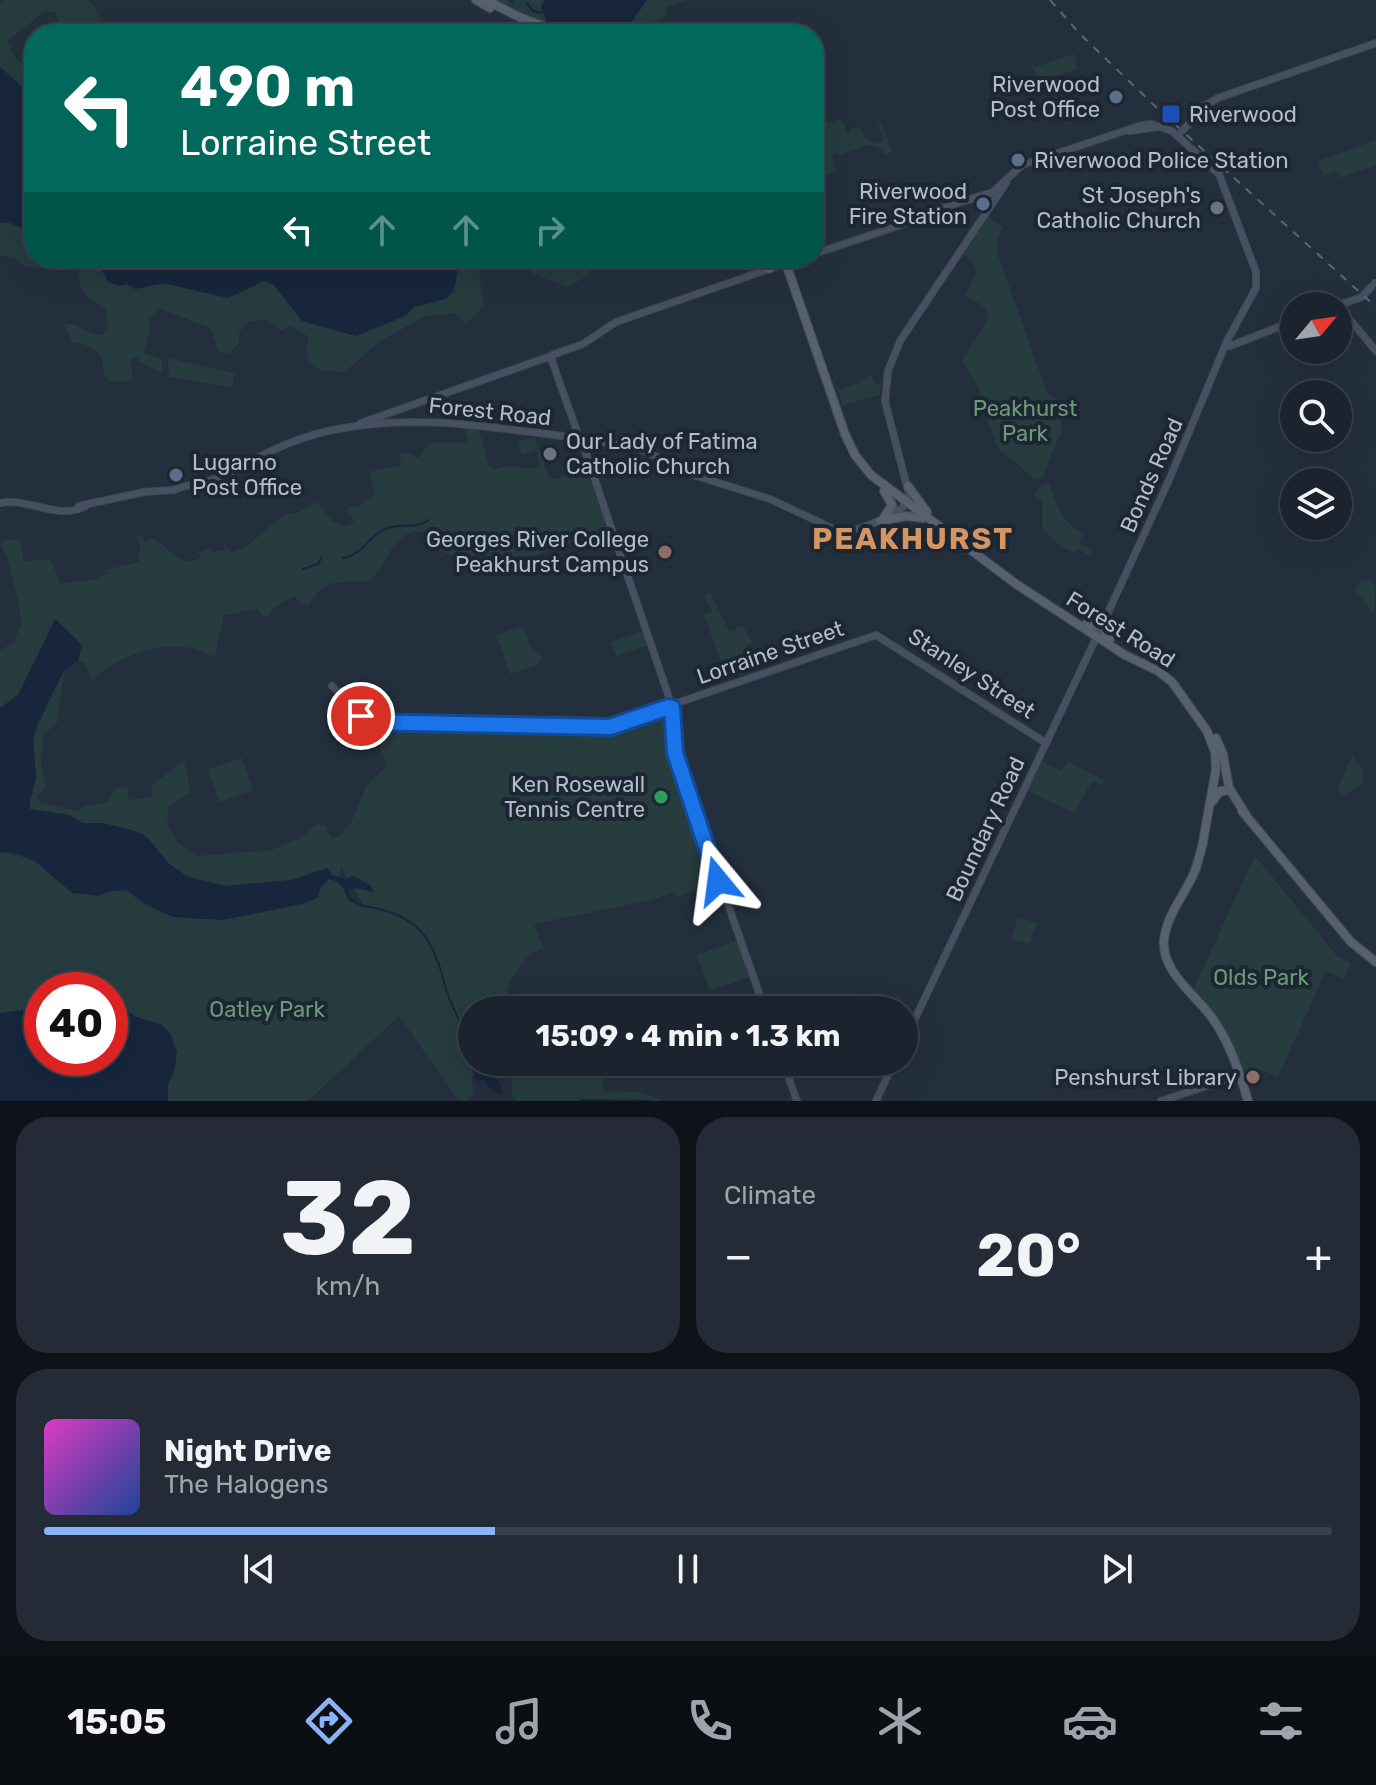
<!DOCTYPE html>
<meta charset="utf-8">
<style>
body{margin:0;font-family:Rubik,sans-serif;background:#242b36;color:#f1f3f6;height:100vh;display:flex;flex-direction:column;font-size:30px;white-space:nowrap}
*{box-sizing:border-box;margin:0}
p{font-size:26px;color:#a0a4aa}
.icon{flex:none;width:44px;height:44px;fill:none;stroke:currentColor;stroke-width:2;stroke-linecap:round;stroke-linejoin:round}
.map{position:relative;height:1101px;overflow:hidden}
.drawer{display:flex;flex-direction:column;gap:16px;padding:16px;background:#0f1319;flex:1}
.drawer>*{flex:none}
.hud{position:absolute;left:24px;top:24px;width:800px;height:244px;border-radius:32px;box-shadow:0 8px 32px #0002,0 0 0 2px #39404a;background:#00695c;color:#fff;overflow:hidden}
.needle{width:52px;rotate:61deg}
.controls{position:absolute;left:1280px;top:292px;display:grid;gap:16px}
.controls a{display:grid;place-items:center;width:72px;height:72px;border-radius:50%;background:#1b232e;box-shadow:0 8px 32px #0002,0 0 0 2px #39404a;font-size:40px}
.speed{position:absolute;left:24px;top:972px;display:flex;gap:16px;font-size:40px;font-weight:700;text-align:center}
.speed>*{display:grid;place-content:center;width:104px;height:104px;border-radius:50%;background:#1b232e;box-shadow:0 8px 32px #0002,0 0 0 2px #39404a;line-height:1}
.speed .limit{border:12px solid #d22;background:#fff;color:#111}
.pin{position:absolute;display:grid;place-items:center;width:68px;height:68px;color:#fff;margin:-34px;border:4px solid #fff;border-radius:50%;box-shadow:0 2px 8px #0007}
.me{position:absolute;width:88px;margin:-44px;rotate:344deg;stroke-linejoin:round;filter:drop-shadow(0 0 6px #0008)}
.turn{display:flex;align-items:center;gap:28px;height:168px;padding:0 24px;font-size:36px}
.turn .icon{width:104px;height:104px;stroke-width:2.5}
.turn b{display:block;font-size:56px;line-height:68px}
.lanes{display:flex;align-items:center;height:76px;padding:0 24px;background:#0003;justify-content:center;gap:40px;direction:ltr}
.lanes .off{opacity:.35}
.big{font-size:60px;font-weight:700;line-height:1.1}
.drawer .tile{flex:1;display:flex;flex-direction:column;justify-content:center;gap:12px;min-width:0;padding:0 28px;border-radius:32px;background:#242b36}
.drawer .dial{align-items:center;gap:0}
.dial b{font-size:104px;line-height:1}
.song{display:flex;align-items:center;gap:24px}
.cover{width:96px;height:96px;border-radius:12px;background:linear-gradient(135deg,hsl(310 70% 55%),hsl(220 70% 35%))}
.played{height:8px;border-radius:4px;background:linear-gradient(90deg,#8ab4f8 35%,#39404a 35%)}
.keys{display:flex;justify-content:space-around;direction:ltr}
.heat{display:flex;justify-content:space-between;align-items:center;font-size:44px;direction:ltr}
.drawer .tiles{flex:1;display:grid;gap:16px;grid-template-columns:1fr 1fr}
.tile:last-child{grid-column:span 2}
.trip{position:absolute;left:458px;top:996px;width:460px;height:80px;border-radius:40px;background:#1b232e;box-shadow:0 8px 32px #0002,0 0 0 2px #39404a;font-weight:700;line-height:80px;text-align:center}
.dock{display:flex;height:128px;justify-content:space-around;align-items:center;background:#0b0e12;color:#a0a4aa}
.dock .icon{width:56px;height:56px}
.dock .current{color:#8ab4f8}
.dock b{font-size:36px;color:#f1f3f6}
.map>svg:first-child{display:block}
.green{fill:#263c3f}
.water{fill:#17263c}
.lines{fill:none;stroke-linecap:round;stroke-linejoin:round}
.stream{stroke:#17263c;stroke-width:2}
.secondary-casing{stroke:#414a57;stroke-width:8}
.primary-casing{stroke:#414a57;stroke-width:10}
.secondary{stroke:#465061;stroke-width:6}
.primary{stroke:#56606e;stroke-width:8}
.rail{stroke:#5a6575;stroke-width:2;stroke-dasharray:8 8;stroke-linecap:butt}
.secondary-bridge-casing{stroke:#414a57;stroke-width:8;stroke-linecap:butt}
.secondary-bridge{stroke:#465061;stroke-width:6}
.route-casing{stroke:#114b97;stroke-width:20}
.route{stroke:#1a73e8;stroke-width:14}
.service-dot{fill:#5c6f8a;stroke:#1d2633;stroke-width:3}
.transit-dot{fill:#1a4fb4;stroke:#1d2633;stroke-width:3}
.worship-dot{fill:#6b7280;stroke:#1d2633;stroke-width:3}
.education-dot{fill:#8d6e63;stroke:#1d2633;stroke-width:3}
.leisure-dot{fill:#2e9e5b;stroke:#1d2633;stroke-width:3}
.labels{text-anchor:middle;stroke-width:8;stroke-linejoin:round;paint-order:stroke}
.poi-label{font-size:22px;fill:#b4bcc9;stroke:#1d2633;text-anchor:end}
.park-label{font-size:22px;fill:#6b9a76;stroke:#1d2633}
.street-label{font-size:22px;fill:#b4bcc9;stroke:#1d2633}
.district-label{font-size:30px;font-weight:bold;letter-spacing:2px;fill:#d59563;stroke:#1d2633}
</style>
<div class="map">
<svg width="1376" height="1101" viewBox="0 0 1376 1101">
<rect width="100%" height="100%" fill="#242f3e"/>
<path class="green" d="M3 0H86L94 5 104 33 63 34 56 13 46 11 7 41 16 58 34 73V95C22 89 10 77 0 67V4Z
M491 0H508L513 8 515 0H545L541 10 547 22V25L512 11Z
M647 0H686L666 7V16L657 20 646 34H623Z
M1074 54 1078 69 1038 82 1033 68Z
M875 108 892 152 885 155 880 148 869 145 839 155 837 151 832 157 836 172 827 175 816 146 826 142 821 125 840 119 849 134 851 128 859 127C865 138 868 145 882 142L884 140Z
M1376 140V165L1339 178 1336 171 1323 176 1318 161Z
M988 217 1003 227 997 240V252L1047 393 1055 398 1059 413 1074 409 1075 417 1061 421 1062 430 1042 478 1036 480 997 447 977 385 962 361 988 319 986 308 965 295 977 272 972 261 964 253Z
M0 223H10L34 233V258H42V269L23 266 14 258 0 255Z
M55 258H88L105 274 135 289 164 283 228 298 264 280 274 285 302 321 356 336 405 316 414 307 445 299 454 290 459 258H477L484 306 466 324 454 313 426 316 380 341 345 372 320 370 309 362 306 350 309 337 291 326 281 330 268 320 249 321 239 332V343L229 354 218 351 211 328 160 309 149 318 150 328 144 353 162 359V373L136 360 141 356 131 358 132 380 111 382 105 376 100 354 84 344 72 342 64 323C79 323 88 336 103 335L108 328 106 308C89 301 77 290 79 271L73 265Z
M522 258H592L589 275 568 287 533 274 530 263Z
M168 358 234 373 232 387 169 377Z
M871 374 875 385 881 383 880 395 843 405 838 390 858 383Z
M464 428 479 430 489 466 496 469C516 462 520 473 541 466L536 450 522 455 518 441 534 437 550 479H559L563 476 576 478 588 474 609 533 584 542 582 539 496 569 497 572 487 577C470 563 449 553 428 547L426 532C394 527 389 561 371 580 342 585 326 574 309 605L302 604 294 596 272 609 269 616H262L258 609 224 615 215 655 210 656C174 633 120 655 91 680L85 662 78 661 64 671 57 723 44 734 41 760 46 787 37 796 39 802 76 811 83 806 109 802 114 788 127 787 129 800 153 797 151 786 184 760 191 792 169 806 167 824 178 843 197 856 271 850 300 838 317 824 326 826 330 836 336 838 341 835 348 825 349 827 367 785 387 766 372 726 418 725 611 731 668 710C673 723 669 742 673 757L717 883 677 897 674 892 652 900 534 924 543 948 530 953 511 980 508 989V1010H472V1022L470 1020C473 1047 470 1069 474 1095L465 1101H459L399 1016 308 1101H168V1085L174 1071 171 1035 162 1025 135 1017 110 998V990H42V1008L0 1013V852L3 851 35 861 59 883 99 896C128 882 126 894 148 906 159 911 178 917 190 918 229 923 268 910 306 903L318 897 321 887 329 879C341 880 345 890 348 900L364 906 341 867 340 876 308 875 291 880 226 886 188 877 168 863 147 837 132 830 102 823H83L69 815 30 809V800L36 778 33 739 48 701 0 738V650L14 643 21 623 20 609 7 557 0 544 5 539 21 540 23 562 46 559 52 562 60 584 96 579 106 573 104 570 140 562 137 553 141 550 137 537 142 535 145 542 152 539C171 546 177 569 201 558L199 552 209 549 211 552 226 550 223 541 230 553 246 547 284 515 297 513 318 502 332 521 345 527 354 523 348 507H358L375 493 369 472 401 465 400 455 404 452 419 458 429 442 469 443Z
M1049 483C1057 505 1061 523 1083 533L1079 544 1093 550 1091 556 1077 549 1075 554 1057 543 1042 528V500L1035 495 1040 486Z
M1372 579C1376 587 1376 604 1373 614L1355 590 1361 581Z
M710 593 730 632 742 625 752 641 744 649 751 672 740 676 736 663 723 667 704 615 712 611 704 596Z
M523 626 531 648 542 656 538 665 510 674 496 635Z
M643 631 648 645 616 656 611 642Z
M1352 756 1363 770 1362 784 1343 796 1338 788Z
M242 758 253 791 219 802 208 769Z
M1042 762 1061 771 1068 762 1104 780 1102 784 1092 781 1074 813 1028 791Z
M1255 856 1337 956 1351 963 1344 979 1326 971 1278 1077 1263 1070 1244 1071 1221 1024 1193 990Z
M1018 917 1036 923 1030 944 1011 939Z
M737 941 750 977 710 991 697 955Z
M499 1062H564L567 1069 582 1062 594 1066 601 1064 604 1091 638 1092 664 1101H517L512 1095 511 1074Z"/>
<path class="water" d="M545 0H647L623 34C616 34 608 35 601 34 585 32 577 18 563 34H543L547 22 541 6Z
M0 67C11 76 22 89 34 95V233L10 223 0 222Z
M88 258H459L454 291 445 299 414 307 405 316 356 336 302 321 274 285 264 281 228 298 164 283 135 289 128 284 120 286 108 282 105 274Z
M55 619 82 645 78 661 64 671 37 725 33 739 36 778 30 800V809L69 815 83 823H102L132 830 147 837 168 863 188 877 226 886 291 880 327 868 332 875 346 879 353 876 370 885 374 892 355 888 348 892 353 899 364 905V908L348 900C345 890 341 881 329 879L321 887 318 897 306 903 223 920 173 917 149 906 127 890 110 891 99 896 72 893 35 861 19 854 0 852V708L18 695Z
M110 998 136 1017 162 1025 171 1035 177 1052 174 1072 168 1085V1101H0V1013L42 1008V1058H110Z
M480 1062C494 1065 499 1082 503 1094H498L486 1085 485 1079 478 1081 474 1078 475 1067Z"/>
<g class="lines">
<path class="stream" d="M527 3 533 11 542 13
M343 558C364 554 368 536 385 529 399 522 418 530 428 520
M303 569 318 564 322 557
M365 906C420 915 433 938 446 989 450 1003 458 1016 463 1030 466 1041 466 1050 472 1060
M474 1062 478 1067
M580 1100 650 1101"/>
<defs>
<path id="secondary" d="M1191 122 1204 106 1218 98 1376 43
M1130 131 1157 127
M920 215 993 192 1022 165 1142 125 1151 124 1172 131 1219 174 1256 272V288L1227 341 1169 480 1099 632
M916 216H920V221L915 220Z
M814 254 916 220
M1375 283H1376
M1342 304 1362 297 1371 287
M1340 308 1376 351
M1230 346 1294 321
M552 355 583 344 616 322 801 258
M553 355 551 358 579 437
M361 423 551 356
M578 438 583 445 671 703
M582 439C615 445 649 445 674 469
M674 469 770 499 836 530 858 529 889 517 903 507 909 494 885 402 888 371 900 341 1006 183
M174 490C190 483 211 483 227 474 259 456 292 439 328 431 411 412 494 428 578 438
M0 503C28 497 58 521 86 506
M79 506 144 492 174 490
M332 686 359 713 362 722 610 727 669 707
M674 704 876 635 1046 743
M672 708 675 753 765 1010
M904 1042 1098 634
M783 1062 797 1101
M876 1101 894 1062
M1161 1101 1240 1075"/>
<path id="primary" d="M476 0 490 8
M486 0 519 17 563 34
M784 258 845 434 855 455 871 475 1016 584 1125 655 1158 671 1172 682 1207 731 1215 752 1216 769 1202 847
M769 269 780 258
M908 486 927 512
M884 491 892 505 884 517
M880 521 906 516 923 518
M1086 624 1095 626 1102 622
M1104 624 1105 632 1110 639
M1216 738 1223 754 1229 788 1246 815
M1213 801 1220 791H1225
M1242 811 1351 942 1376 962
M1203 843C1200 853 1198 864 1194 873 1184 896 1167 914 1164 940 1161 973 1199 997 1215 1022 1231 1046 1240 1074 1248 1101"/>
</defs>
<use href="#secondary" class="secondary-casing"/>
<use href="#primary" class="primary-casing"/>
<use href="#secondary" class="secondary"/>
<use href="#primary" class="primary"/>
<path class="rail" d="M1050 0 1080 34 1157 108 1376 307"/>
<defs>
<path id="secondary-bridge" d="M1181 132 1191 122"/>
</defs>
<use href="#secondary-bridge" class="secondary-bridge-casing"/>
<use href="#secondary-bridge" class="secondary-bridge"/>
</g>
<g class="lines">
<defs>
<path id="route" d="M361 716 362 722 610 727 669 707 672 708 675 753 718 881"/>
</defs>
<use href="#route" class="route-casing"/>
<use href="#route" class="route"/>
</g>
<g class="service-dot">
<circle cx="1116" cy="97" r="8"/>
<circle cx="1018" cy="160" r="8"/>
<circle cx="983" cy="204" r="8"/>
<circle cx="176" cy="475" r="8"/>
</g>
<rect class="transit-dot" x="1161" y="104" width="20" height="20" rx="4"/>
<g class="worship-dot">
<circle cx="1217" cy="208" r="8"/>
<circle cx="550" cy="454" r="8"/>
</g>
<g class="education-dot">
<circle cx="665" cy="552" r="8"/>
<circle cx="1253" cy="1077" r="8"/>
</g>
<circle class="leisure-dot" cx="661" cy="797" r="8"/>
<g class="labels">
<g class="poi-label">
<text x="1100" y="92">Riverwood<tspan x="1100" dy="25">Post Office</tspan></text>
<text x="1189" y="122" text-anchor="start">Riverwood</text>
<text x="1034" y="168" text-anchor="start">Riverwood Police Station</text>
<text x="967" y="199">Riverwood<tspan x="967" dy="25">Fire Station</tspan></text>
<text x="1201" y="203">St Joseph's<tspan x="1201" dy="25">Catholic Church</tspan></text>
<text x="566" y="449" text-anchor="start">Our Lady of Fatima<tspan x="566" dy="25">Catholic Church</tspan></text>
<text x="192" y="470" text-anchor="start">Lugarno<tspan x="192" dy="25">Post Office</tspan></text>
<text x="649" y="547">Georges River College<tspan x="649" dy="25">Peakhurst Campus</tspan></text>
<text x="645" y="792">Ken Rosewall<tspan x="645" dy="25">Tennis Centre</tspan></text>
<text x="1237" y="1085">Penshurst Library</text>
</g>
<g class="park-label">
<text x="1025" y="416">Peakhurst<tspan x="1025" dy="25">Park</tspan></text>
<text x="1261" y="985">Olds Park</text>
<text x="267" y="1017">Oatley Park</text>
</g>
<g class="street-label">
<text transform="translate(490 411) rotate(6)" y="8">Forest Road</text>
<text transform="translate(1151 475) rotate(-66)" y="8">Bonds Road</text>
<text transform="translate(1121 629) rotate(32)" y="8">Forest Road</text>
<text transform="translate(770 652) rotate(-19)" y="8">Lorraine Street</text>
<text transform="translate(972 673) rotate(33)" y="8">Stanley Street</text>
<text transform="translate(985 829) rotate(-65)" y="8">Boundary Road</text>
</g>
<g class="district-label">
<text x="913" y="549">PEAKHURST</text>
</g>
</g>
</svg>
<div class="controls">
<a><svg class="needle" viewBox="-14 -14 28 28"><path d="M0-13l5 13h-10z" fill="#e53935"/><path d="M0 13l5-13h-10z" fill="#a0a4aa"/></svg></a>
<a><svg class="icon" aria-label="search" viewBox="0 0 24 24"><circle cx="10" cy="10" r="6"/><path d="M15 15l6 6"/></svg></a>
<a><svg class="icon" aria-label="layers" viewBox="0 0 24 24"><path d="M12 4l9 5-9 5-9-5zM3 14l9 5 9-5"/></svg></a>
</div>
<div class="speed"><div class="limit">40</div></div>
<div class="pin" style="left:361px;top:716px;background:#d93025"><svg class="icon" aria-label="arrive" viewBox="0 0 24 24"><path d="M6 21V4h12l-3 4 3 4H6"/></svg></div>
<svg class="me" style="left:718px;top:881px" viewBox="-20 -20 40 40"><path d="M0-17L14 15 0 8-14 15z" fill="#1a73e8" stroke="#fff" stroke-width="4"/></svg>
<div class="trip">15:09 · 4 min · 1.3 km</div>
<div class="hud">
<div class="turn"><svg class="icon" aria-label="left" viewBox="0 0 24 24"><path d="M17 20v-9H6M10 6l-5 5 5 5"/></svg><div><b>490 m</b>Lorraine Street</div></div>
<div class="lanes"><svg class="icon" aria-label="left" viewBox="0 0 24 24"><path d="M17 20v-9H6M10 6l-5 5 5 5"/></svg><svg class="icon off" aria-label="ahead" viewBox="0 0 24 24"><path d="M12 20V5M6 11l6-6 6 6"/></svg><svg class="icon off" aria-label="ahead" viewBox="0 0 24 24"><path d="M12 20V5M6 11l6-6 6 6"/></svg><svg class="icon off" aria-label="right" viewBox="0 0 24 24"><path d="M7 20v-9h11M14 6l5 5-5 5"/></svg></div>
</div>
</div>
<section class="drawer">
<div class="tiles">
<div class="tile dial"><b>32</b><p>km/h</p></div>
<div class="tile"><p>Climate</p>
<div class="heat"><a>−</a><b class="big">20°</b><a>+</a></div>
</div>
<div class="tile">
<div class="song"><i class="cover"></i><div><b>Night Drive</b><p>The Halogens</p></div></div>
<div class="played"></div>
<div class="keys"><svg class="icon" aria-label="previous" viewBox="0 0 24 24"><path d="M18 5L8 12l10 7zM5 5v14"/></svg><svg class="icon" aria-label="pause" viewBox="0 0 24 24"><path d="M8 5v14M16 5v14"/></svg><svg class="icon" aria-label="next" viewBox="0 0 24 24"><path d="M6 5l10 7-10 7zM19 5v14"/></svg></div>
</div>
</div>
</section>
<nav class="dock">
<b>15:05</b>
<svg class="icon current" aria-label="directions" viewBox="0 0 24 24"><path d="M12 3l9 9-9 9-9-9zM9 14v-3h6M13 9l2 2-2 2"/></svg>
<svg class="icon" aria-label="music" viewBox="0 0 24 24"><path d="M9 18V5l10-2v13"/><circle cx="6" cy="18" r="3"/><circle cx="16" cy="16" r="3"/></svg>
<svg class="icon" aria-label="phone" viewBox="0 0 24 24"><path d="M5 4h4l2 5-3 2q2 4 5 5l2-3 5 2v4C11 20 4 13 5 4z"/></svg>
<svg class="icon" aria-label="climate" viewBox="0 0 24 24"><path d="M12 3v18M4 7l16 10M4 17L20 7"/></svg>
<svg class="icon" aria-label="car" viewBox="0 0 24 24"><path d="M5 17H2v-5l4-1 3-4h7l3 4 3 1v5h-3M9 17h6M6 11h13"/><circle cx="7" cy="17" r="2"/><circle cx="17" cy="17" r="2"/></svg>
<svg class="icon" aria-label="filters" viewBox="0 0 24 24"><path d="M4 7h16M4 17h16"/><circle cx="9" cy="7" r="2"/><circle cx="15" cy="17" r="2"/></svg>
</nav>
